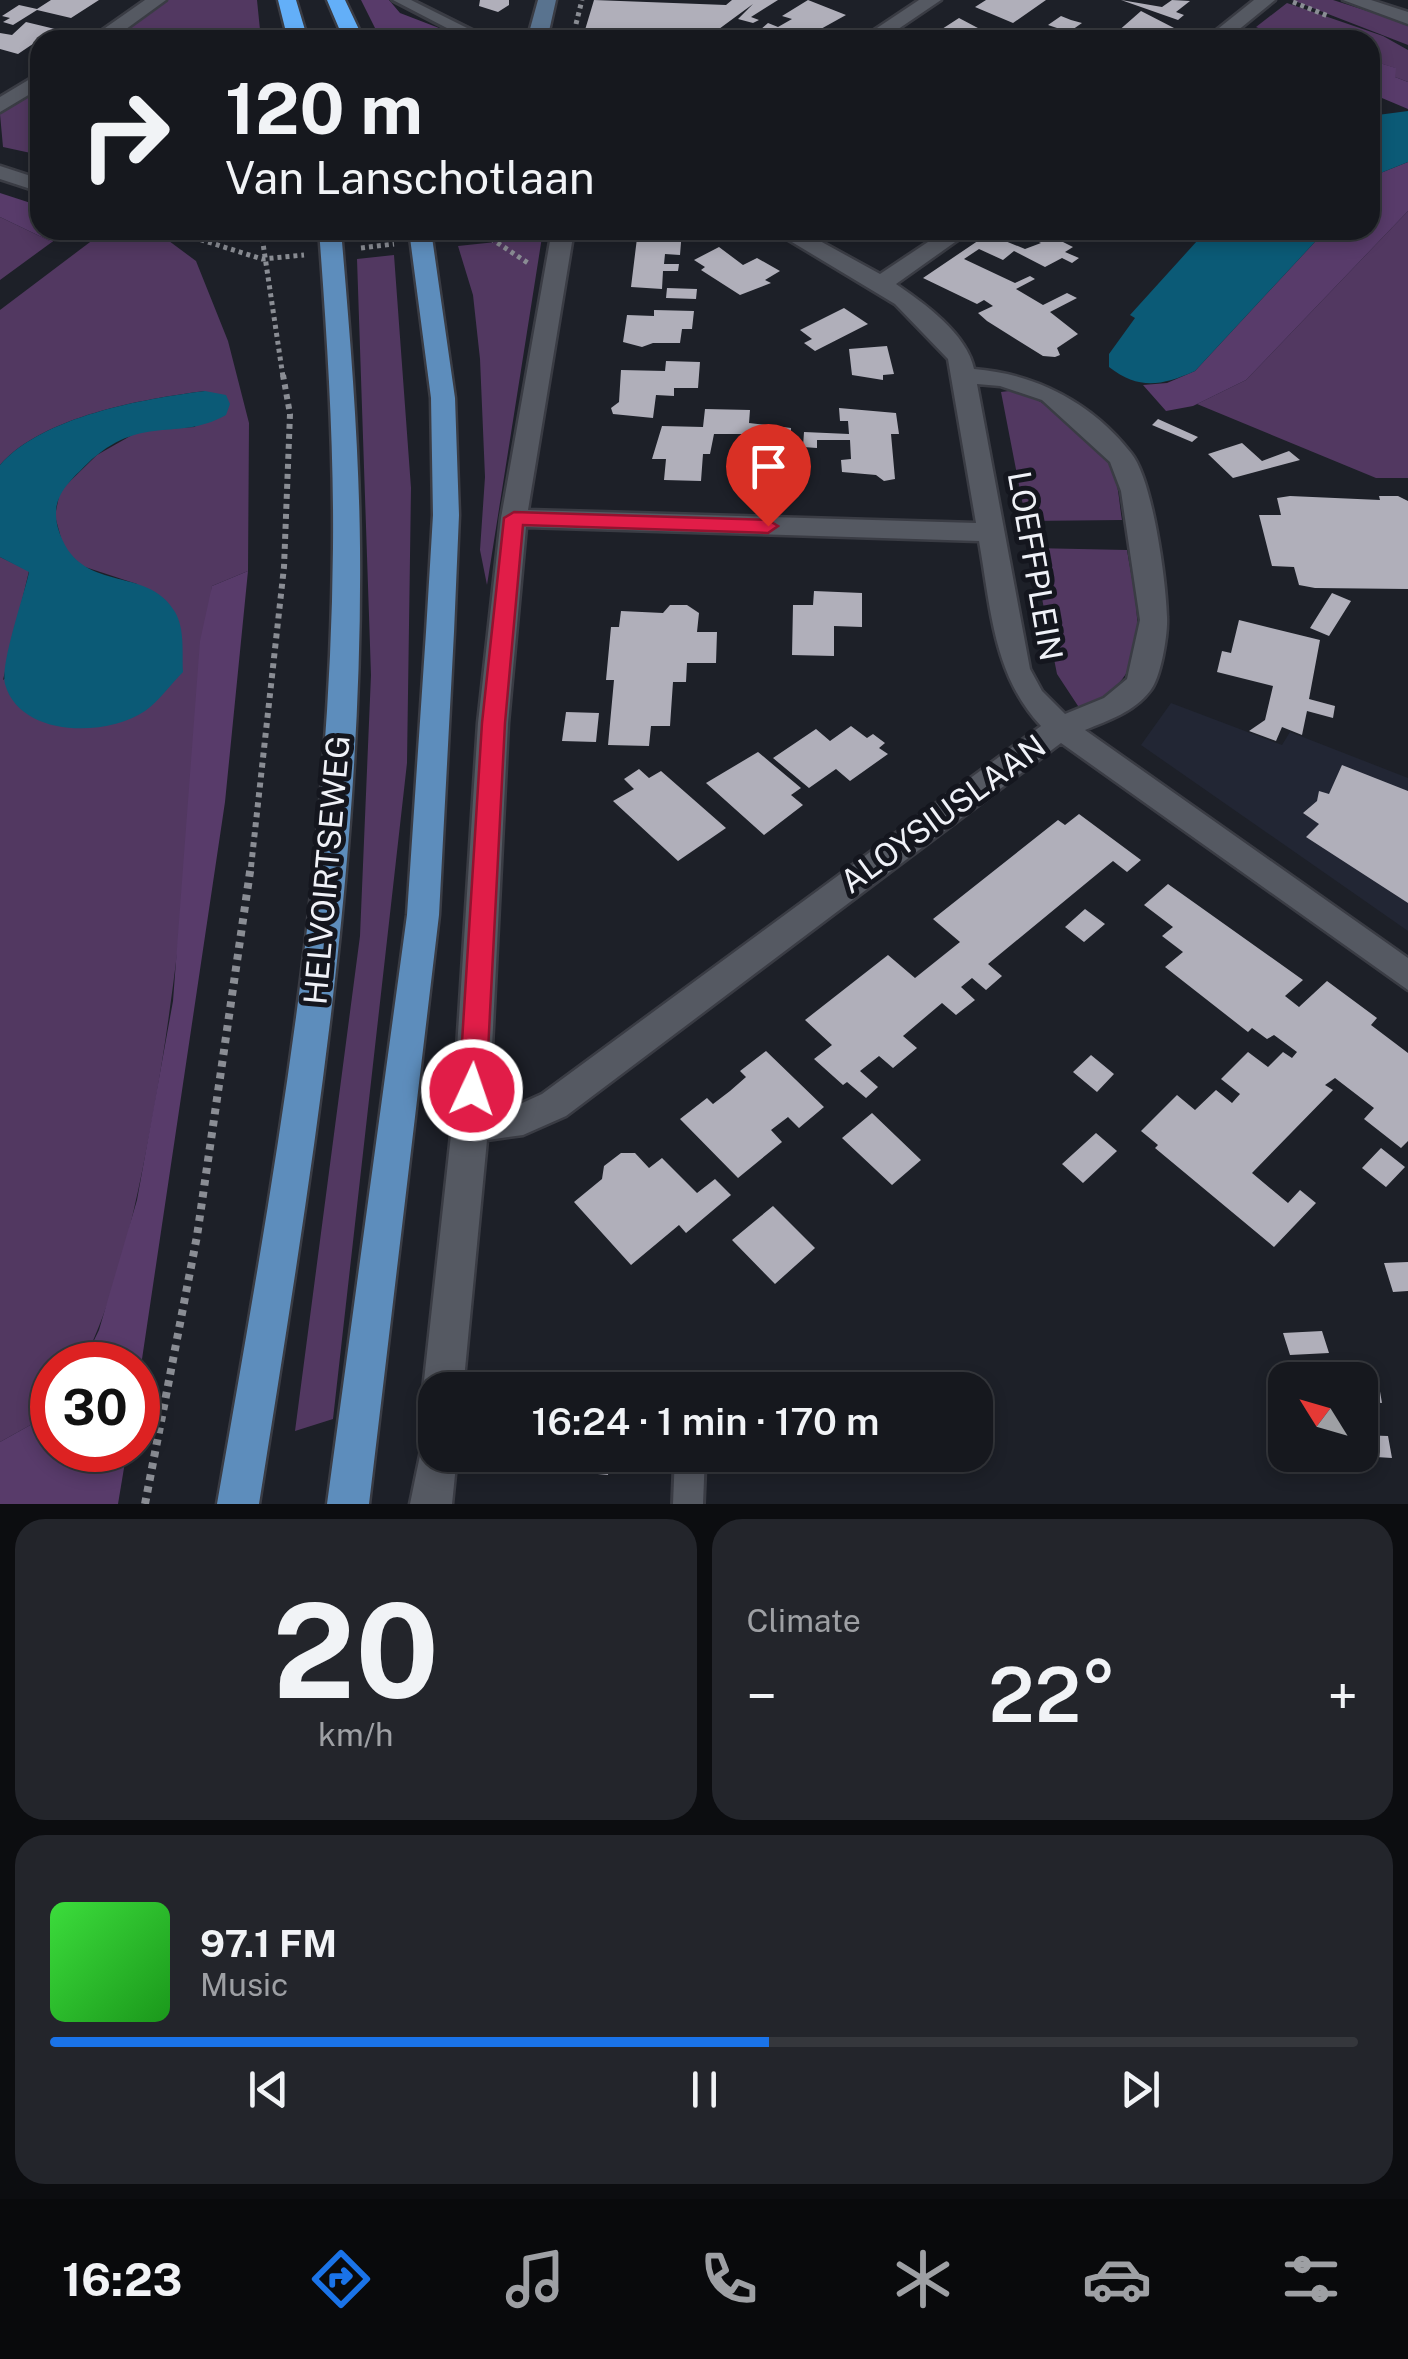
<!DOCTYPE html>
<meta charset="utf-8">
<style>
body{margin:0;font-family:"Public Sans",sans-serif;background:#23252b;color:#f1f3f6;height:100vh;display:flex;flex-direction:column;font-size:38px;white-space:nowrap}
*{box-sizing:border-box;margin:0}
p{font-size:32px;color:#9ea0a4}
.icon{flex:none;width:55px;height:55px;fill:none;stroke:currentColor;stroke-width:2;stroke-linecap:round;stroke-linejoin:round}
.map{position:relative;height:1504px;overflow:hidden}
.sheet{display:flex;flex-direction:column;gap:15px;padding:15px;background:#0c0d10;flex:1}
.sheet>*{flex:none}
.hud{position:absolute;left:30px;top:30px;width:1350px;height:210px;border-radius:30px;box-shadow:0 5px 15px #0003,0 0 0 2px #35373c;background:#16181e;color:#f1f3f6;overflow:hidden}
.needle{width:65px;rotate:307deg}
.buttons{position:absolute;left:1268px;top:1362px;display:grid;gap:20px}
.buttons a{display:grid;place-items:center;width:110px;height:110px;border-radius:20px;background:#16181e;box-shadow:0 5px 15px #0003,0 0 0 2px #35373c;font-size:50px}
.speed{position:absolute;left:30px;top:1342px;display:flex;gap:20px;font-size:50px;font-weight:700;text-align:center}
.speed>*{display:grid;place-content:center;width:130px;height:130px;border-radius:50%;background:#16181e;box-shadow:0 5px 15px #0003,0 0 0 2px #35373c;line-height:1}
.speed .limit{border:15px solid #d22;background:#fff;color:#111}
.pin{position:absolute;display:grid;place-items:center;width:85px;height:85px;color:#fff;margin:-102px -42px;border-radius:50% 50% 50% 0;rotate:-45deg;box-shadow:0 0 10px #0007}
.pin .icon{rotate:45deg}
.me{position:absolute;width:110px;margin:-55px;rotate:3deg;stroke-linejoin:round;filter:drop-shadow(0 0 8px #0008)}
.turn{display:flex;align-items:center;gap:35px;height:210px;padding:0 30px;font-size:45px}
.turn .icon{width:130px;height:130px;stroke-width:2.5}
.turn b{display:block;font-size:70px;line-height:85px}
.big{font-size:75px;font-weight:600;line-height:1.1}
.sheet .card{flex:1;display:flex;flex-direction:column;justify-content:center;gap:15px;min-width:0;padding:0 35px;border-radius:30px;background:#23252b}
.sheet .dial{align-items:center;gap:0}
.dial b{font-size:130px;line-height:1}
.song{display:flex;align-items:center;gap:30px}
.cover{width:120px;height:120px;border-radius:15px;background:linear-gradient(135deg,hsl(120 70% 55%),hsl(120 70% 35%))}
.played{height:10px;border-radius:5px;background:linear-gradient(90deg,#1a73e8 55%,#35373c 55%)}
.keys{display:flex;justify-content:space-around;direction:ltr}
.heat{display:flex;justify-content:space-between;align-items:center;font-size:55px;direction:ltr}
.sheet .tiles{flex:1;display:grid;gap:15px;grid-template-columns:1fr 1fr}
.card:last-child{grid-column:span 2}
.trip{position:absolute;left:418px;top:1372px;width:575px;height:100px;border-radius:30px;background:#16181e;box-shadow:0 5px 15px #0003,0 0 0 2px #35373c;font-weight:600;line-height:100px;text-align:center}
.menu{display:flex;height:160px;justify-content:space-around;align-items:center;background:#090a0c;color:#9ea0a4}
.menu .icon{width:70px;height:70px}
.menu .current{color:#1a73e8}
.menu b{font-size:45px;color:#f1f3f6}
.map>svg:first-child{display:block}
.built{fill:#222634}
.green{fill:#523861}
.forest{fill:#583b6a}
.water{fill:#0b5a76}
.building{fill:#b0afba}
.lines{fill:none;stroke-linecap:round;stroke-linejoin:round}
.service-casing{stroke:#3a3c44;stroke-width:6}
.minor-casing{stroke:#3a3c44;stroke-width:5}
.secondary-casing{stroke:#3a3c44;stroke-width:5}
.primary-casing{stroke:#3a3c44;stroke-width:5}
.motorway-casing{stroke:#3a3c44;stroke-width:5}
.path-far2{stroke:#8a8d94;stroke-width:5;stroke-dasharray:4 4;stroke-linecap:butt}
.path-far1{stroke:#8a8d94;stroke-width:6;stroke-dasharray:5 5;stroke-linecap:butt}
.path{stroke:#8a8d94;stroke-width:8;stroke-dasharray:6 6;stroke-linecap:butt}
.service{fill:#555962;fill-rule:evenodd}
.minor{fill:#555962;fill-rule:evenodd}
.secondary{fill:#59738f;fill-rule:evenodd}
.primary{fill:#5d8dbc;fill-rule:evenodd}
.motorway{fill:#63aff8;fill-rule:evenodd}
.route{fill:#e11d48;stroke:#92132f;stroke-width:2.5}
.labels{text-anchor:middle;stroke-width:10;stroke-linejoin:round;paint-order:stroke}
.street-label{font-size:32px;fill:#eff1f7;stroke:#14161e}
</style>
<div class="map">
<svg width="1408" height="1504" viewBox="0 0 1408 1504">
<rect width="100%" height="100%" fill="#1d2028"/>
<path class="built" d="M1171 703 1282 745 1290 732 1408 778V931L1141 745Z"/>
<path class="green" d="M163 0H257L261 40H105Z
M1292 0H1333L1408 24V45Z
M1287 3 1383 36 1408 50V82L1395 77V68L1370 60V40H1286L1256 27Z
M40 86V155L3 147 0 114Z
M1408 211V478H1376L1197 404 1246 380Z
M0 217 52 242 0 280Z
M106 230 165 238 196 261 228 341 249 423 248 571 212 586C196 761 185 936 154 1109 138 1196 121 1285 82 1365H52V1413L0 1442V557L29 571 3 680 137 584 79 565 64 549 55 516 60 491 97 455 141 430 195 427 205 391C143 399 43 416 0 465V310Z
M542 237 487 585 480 550 485 477 480 359 473 295 458 246Z
M394 255 411 488 407 763 333 1419 295 1431 360 936 371 675 357 259Z
M1017 390C1047 402 1094 436 1110 465 1119 481 1119 503 1122 520L1026 521 1001 392Z
M1032 548 1127 550C1138 616 1157 678 1080 709L1057 674Z"/>
<path class="forest" d="M361 0H389L400 13 465 38 381 40Z
M1370 60 1396 68 1395 77 1408 82V109L1370 93Z
M1408 162V211L1246 380 1193 406 1166 411 1143 385 1167 383 1195 371 1326 230H1370V183L1378 174Z
M0 193 40 206V230H66L52 242 0 217Z
M248 571 225 802 138 1386V1365H82L99 1330 137 1200 173 1001 200 641 212 586Z
M52 1413V1450H127L118 1504H0V1442Z"/>
<path class="water" d="M1408 111V162L1378 174 1370 183V116Z
M1207 230H1326L1195 371C1161 386 1139 390 1109 367V354L1135 318 1130 315Z
M205 391 226 395 230 404 226 415C176 443 142 412 87 464 67 484 50 498 58 528 78 597 147 563 175 612 185 629 182 653 183 672 171 684 159 701 145 711 107 737 20 738 5 684 0 664 24 596 29 572L0 557V465C43 416 143 399 205 391Z"/>
<path class="building" d="M51 0H99L71 18 37 10 13 25 3 22 10 18 2 16 19 5 37 9Z
M480 0H509V5L498 12 479 6Z
M594 0 726 5 732 0H778L751 17 759 20 753 23 738 19 753 4 704 40H655L658 34H655L582 40Z
M808 0 846 15 801 40H749L768 23 778 27 792 19 782 16Z
M986 0H1046L1013 23 975 7Z
M1121 0 1162 7 1172 0 1190 1 1176 12 1184 15 1178 20Z
M1141 11 1174 28 1159 39 1108 40Z
M1061 16 1071 20 1082 23 1069 32 1048 25Z
M959 18 993 36 987 40H925Z
M26 22 55 29 18 54 0 49V33L12 35Z
M638 230H682L680 255 665 254 664 264H679L678 271H663L662 289 631 287Z
M1025 230H1067L1055 238 1073 247 1065 252 1079 258 1072 263 1062 258 1045 267 1014 251 1003 260 979 249 964 259 1015 283 1030 276 1035 279 1016 289 1043 305 1067 293 1077 298 1050 312 1078 334 1057 348 1060 355 1055 357 1043 356 987 321 978 313 993 306 984 300 977 304 923 278 988 234 1025 249 1041 243 1020 233Z
M1099 230H1147L1148 233 1138 241 1123 235 1117 239Z
M719 247 743 265 757 258 780 271 765 280 771 283 740 295 701 270 705 267 694 260Z
M667 288 697 289 696 299 666 298Z
M844 308 868 324 815 351 804 343 812 339 800 330Z
M654 310 694 311 692 329H682L680 343H653L642 347 623 342 627 315 654 316Z
M887 346 894 374 883 375V380L852 375 849 349Z
M666 361 700 362 698 388H674V396L656 395 653 418 613 414 611 408 619 402 621 370 665 371Z
M839 408 896 413 899 434H891L895 479 884 481 876 475 842 472 841 460 851 459 850 440H817V448L803 447 804 432 849 434 848 421H840Z
M705 409 750 410 749 423 791 428 790 475 748 473 746 434H714L710 454H703L701 481 664 480 666 459H652L662 426 703 427Z
M1158 419 1198 437 1192 442 1152 425Z
M1242 443 1262 461 1289 451 1300 460 1233 478 1208 454Z
M1290 496 1380 500 1379 496H1398L1408 501V589L1315 588 1299 585 1294 567 1272 566 1259 515H1281L1277 498Z
M814 591 862 593V627L834 626V656L792 655 793 605H813Z
M1332 593 1351 601 1329 636 1310 628Z
M670 605H687L699 613 697 632H717L716 663H687L686 682H673L670 726H651L649 746 608 745 614 680H606L611 627H619L621 611 663 613Z
M1239 620 1320 640 1309 699 1335 706 1333 718 1307 711 1302 735 1282 727 1276 741 1249 731 1265 720 1273 686 1217 672 1222 651 1231 653Z
M566 712 599 713 596 742 562 741Z
M851 726 867 738 873 734 885 743 879 748 888 754 850 781 836 769 809 788 773 758 816 729 830 741Z
M758 752 801 788 791 795 803 805 764 835 706 783Z
M1342 765 1408 791V903L1306 837 1319 824 1303 813 1317 801 1319 791 1329 794Z
M639 769 649 778 661 771 726 828 678 861 613 801 634 789 624 779Z
M1079 814 1141 860 1127 872 1113 861 988 964 1002 976 986 990 972 978 961 987 975 1000 956 1015 942 1003 903 1036 917 1048 893 1068 879 1056 860 1071 878 1087 866 1098 847 1082 843 1085 814 1059 832 1045 805 1020 888 955 915 978 960 942 933 919 1058 820 1065 825Z
M1168 884 1303 980 1285 996 1299 1007 1327 981 1377 1018 1371 1025 1408 1053V1141L1401 1148 1364 1119 1374 1108 1335 1078 1325 1085 1333 1090 1252 1173 1288 1203 1300 1190 1316 1203 1274 1247 1155 1148 1158 1145 1141 1131 1177 1095 1195 1110 1216 1090 1232 1103 1240 1094 1221 1079 1248 1052 1268 1067 1283 1052 1292 1058 1297 1052 1274 1035 1267 1039 1252 1028 1248 1032 1165 967 1183 952 1162 936 1173 927 1144 905Z
M1085 909 1105 924 1084 942 1065 927Z
M766 1051 824 1107 799 1128 788 1117 771 1130 782 1142 738 1178 680 1119 707 1098 713 1104 730 1091 746 1077 740 1071Z
M1091 1055 1114 1074 1097 1092 1073 1072Z
M872 1113 921 1160 892 1185 842 1138Z
M1096 1133 1117 1151 1083 1183 1062 1164Z
M1381 1148 1405 1167 1386 1187 1362 1168Z
M621 1153H635L649 1168 662 1158 697 1193 715 1179 731 1195 686 1233 679 1225 631 1265 574 1202 602 1179 604 1166Z
M773 1206 815 1248 775 1284 732 1240Z
M1408 1262V1291L1393 1292 1384 1263Z
M1322 1331 1329 1353 1290 1355 1283 1333Z
M1341 1371 1377 1374 1382 1403 1360 1401V1380H1342Z
M1360 1435 1388 1436 1392 1458 1360 1456Z
M579 1455H610L608 1475 577 1472Z"/>
<g class="lines">
<defs>
<path id="service" d="M393 0H411L479 34 539 32 546 36 540 40H470Z
M675 1455H705L703 1504H673Z"/>
<path id="minor" d="M145 0H166L111 40H88Z
M919 0H941L882 40H859Z
M1254 0H1275L1226 40H1204Z
M1343 0H1371L1408 12V24Z
M40 73V88L0 112V97Z
M0 166 40 179V192L0 179Z
M552 230H574L528 510 976 523 948 359 895 304 772 230H800L880 274 946 230H972L896 284C924 303 967 334 974 369 1036 374 1092 403 1131 453 1153 480 1166 581 1167 617 1168 634 1161 678 1150 691 1134 712 1109 720 1085 730L1408 958V990L1061 743 566 1116 523 1135 487 1140 463 1390H435V1406L423 1390 452 1126 478 723 501 518ZM977 384 1000 386 1042 400 1110 462 1121 491 1140 620 1127 679 1104 698 1065 714 1042 691 1030 669ZM526 527 979 541C991 608 993 675 1041 726L542 1094 520 1104 489 1108 508 723Z
M435 1436V1455H457L452 1504H410L423 1441Z"/>
<path id="secondary" d="M538 0H556L547 40H527Z"/>
<path id="primary" d="M319 230H341C350 336 359 441 360 548 363 868 309 1188 259 1504H217C272 1189 330 869 333 548 334 442 327 336 319 230Z
M409 230H431L455 398 459 515 454 632 439 915 369 1504H327L407 915 426 632 433 515 431 398Z"/>
<path id="motorway" d="M278 0H296L308 40H288Z
M327 0H345L364 40H344Z"/>
</defs>
<use href="#service" class="service-casing"/>
<use href="#minor" class="minor-casing"/>
<use href="#secondary" class="secondary-casing"/>
<use href="#primary" class="primary-casing"/>
<use href="#motorway" class="motorway-casing"/>
<path class="path-far2" d="M1293 2 1328 16
M576 24 582 0
M170 230 262 259 304 255
M261 230 283 377
M484 234 528 263
M451 237 530 230
M361 248 394 244"/>
<path class="path-far1" d="M251 867 284 567 290 414 283 375"/>
<path class="path" d="M145 1504 197 1236 251 865"/>
<use href="#service" class="service"/>
<use href="#minor" class="minor"/>
<use href="#secondary" class="secondary"/>
<use href="#primary" class="primary"/>
<use href="#motorway" class="motorway"/>
</g>
<path class="route" d="M514 512 768 520 778 526 768 533 523 525 505 723 486 1090 482 1098 472 1101 463 1098 459 1090 482 723 504 518Z"/>
<g class="labels">
<g class="street-label">
<text transform="translate(1035 566) rotate(80)" y="11">LOEFFPLEIN</text>
<text transform="translate(943 814) rotate(-36)" y="11">ALOYSIUSLAAN</text>
<text transform="translate(327 870) rotate(-85)" y="11">HELVOIRTSEWEG</text>
</g>
</g>
</svg>
<div class="buttons">
<a><svg class="needle" viewBox="-14 -14 28 28"><path d="M0-13l5 13h-10z" fill="#e53935"/><path d="M0 13l5-13h-10z" fill="#9ea0a4"/></svg></a>
</div>
<div class="speed"><div class="limit">30</div></div>
<div class="pin" style="left:768px;top:526px;background:#d93025"><svg class="icon" aria-label="arrive" viewBox="0 0 24 24"><path d="M6 21V4h12l-3 4 3 4H6"/></svg></div>
<svg class="me" style="left:472px;top:1090px" viewBox="-20 -20 40 40"><circle r="17" fill="#e11d48" stroke="#fff" stroke-width="3"/><path d="M0-11L8 9 0 5-8 9z" fill="#fff"/></svg>
<div class="trip">16:24 · 1 min · 170 m</div>
<div class="hud">
<div class="turn"><svg class="icon" aria-label="right" viewBox="0 0 24 24"><path d="M7 20v-9h11M14 6l5 5-5 5"/></svg><div><b>120 m</b>Van Lanschotlaan</div></div>
</div>
</div>
<section class="sheet">
<div class="tiles">
<div class="card dial"><b>20</b><p>km/h</p></div>
<div class="card"><p>Climate</p>
<div class="heat"><a>−</a><b class="big">22°</b><a>+</a></div>
</div>
<div class="card">
<div class="song"><i class="cover"></i><div><b>97.1 FM</b><p>Music</p></div></div>
<div class="played"></div>
<div class="keys"><svg class="icon" aria-label="previous" viewBox="0 0 24 24"><path d="M18 5L8 12l10 7zM5 5v14"/></svg><svg class="icon" aria-label="pause" viewBox="0 0 24 24"><path d="M8 5v14M16 5v14"/></svg><svg class="icon" aria-label="next" viewBox="0 0 24 24"><path d="M6 5l10 7-10 7zM19 5v14"/></svg></div>
</div>
</div>
</section>
<nav class="menu">
<b>16:23</b>
<svg class="icon current" aria-label="directions" viewBox="0 0 24 24"><path d="M12 3l9 9-9 9-9-9zM9 14v-3h6M13 9l2 2-2 2"/></svg>
<svg class="icon" aria-label="music" viewBox="0 0 24 24"><path d="M9 18V5l10-2v13"/><circle cx="6" cy="18" r="3"/><circle cx="16" cy="16" r="3"/></svg>
<svg class="icon" aria-label="phone" viewBox="0 0 24 24"><path d="M5 4h4l2 5-3 2q2 4 5 5l2-3 5 2v4C11 20 4 13 5 4z"/></svg>
<svg class="icon" aria-label="climate" viewBox="0 0 24 24"><path d="M12 3v18M4 7l16 10M4 17L20 7"/></svg>
<svg class="icon" aria-label="car" viewBox="0 0 24 24"><path d="M5 17H2v-5l4-1 3-4h7l3 4 3 1v5h-3M9 17h6M6 11h13"/><circle cx="7" cy="17" r="2"/><circle cx="17" cy="17" r="2"/></svg>
<svg class="icon" aria-label="filters" viewBox="0 0 24 24"><path d="M4 7h16M4 17h16"/><circle cx="9" cy="7" r="2"/><circle cx="15" cy="17" r="2"/></svg>
</nav>
